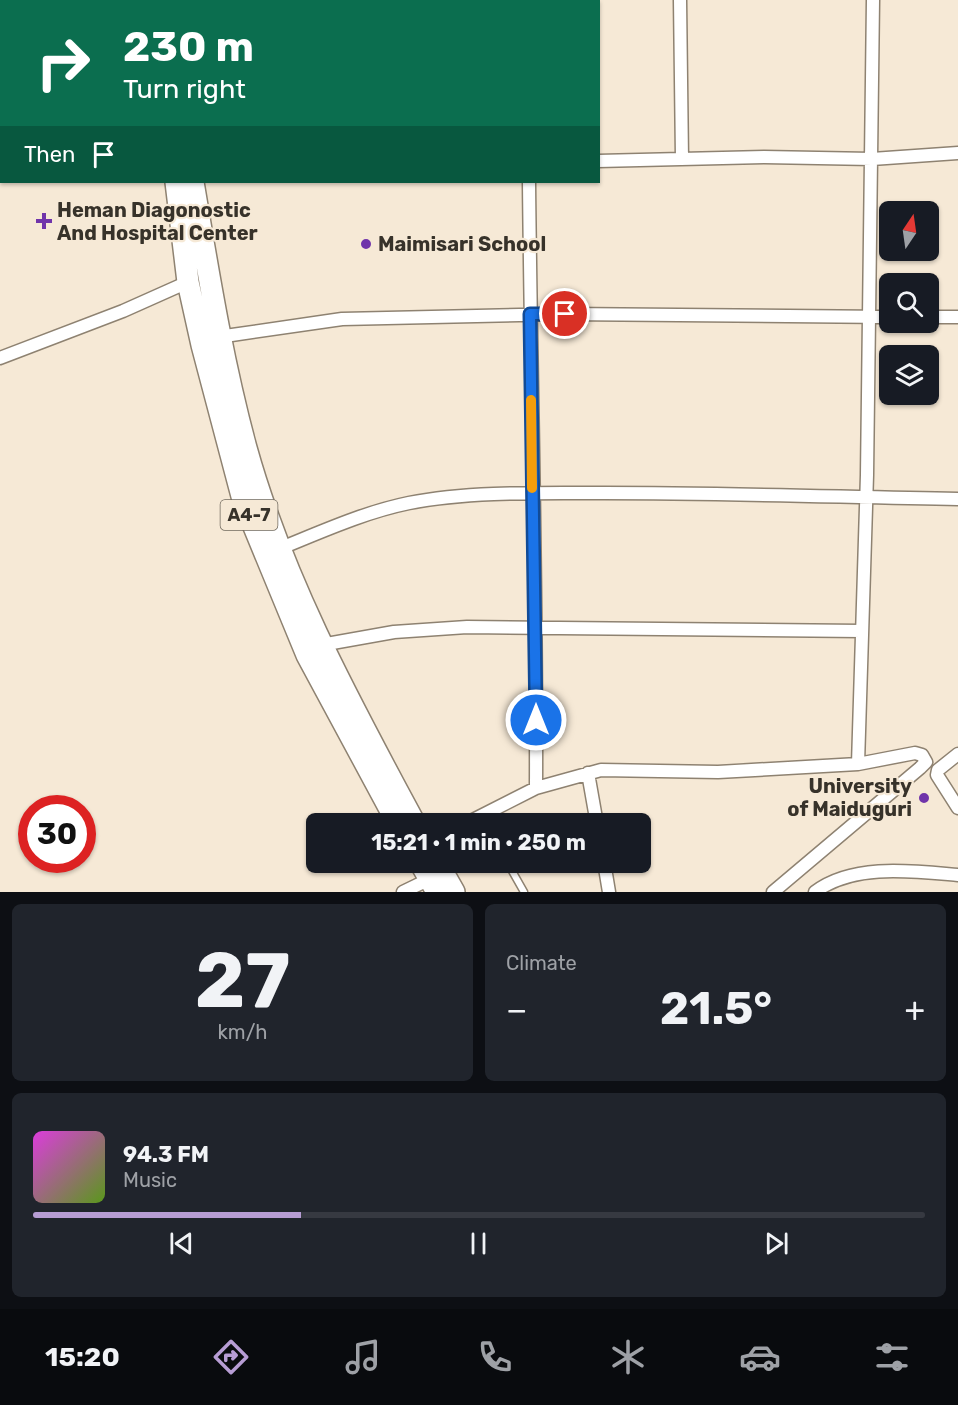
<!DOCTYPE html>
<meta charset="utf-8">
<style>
body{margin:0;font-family:Rubik,sans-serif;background:#20242c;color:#f1f3f6;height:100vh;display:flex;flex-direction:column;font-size:22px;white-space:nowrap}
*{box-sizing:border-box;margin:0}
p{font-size:20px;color:#9ea1a6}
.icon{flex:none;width:33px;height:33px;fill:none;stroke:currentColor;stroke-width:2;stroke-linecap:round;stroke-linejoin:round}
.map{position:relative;height:892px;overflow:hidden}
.drawer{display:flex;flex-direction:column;gap:12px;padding:12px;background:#0d0f14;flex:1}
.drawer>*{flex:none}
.top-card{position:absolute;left:0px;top:0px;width:600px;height:183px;box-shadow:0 2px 4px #0004;background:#0b6e4f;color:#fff;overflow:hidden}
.needle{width:39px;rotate:13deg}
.controls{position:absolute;left:879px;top:201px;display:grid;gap:12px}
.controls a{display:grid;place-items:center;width:60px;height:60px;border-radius:9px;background:#171b24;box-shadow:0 2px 4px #0004;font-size:30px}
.speed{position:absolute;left:18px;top:795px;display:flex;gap:12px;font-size:30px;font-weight:700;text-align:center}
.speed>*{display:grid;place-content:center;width:78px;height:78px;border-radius:50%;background:#171b24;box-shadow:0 2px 4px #0004;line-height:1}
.speed .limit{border:9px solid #d22;background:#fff;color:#111}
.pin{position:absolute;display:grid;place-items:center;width:51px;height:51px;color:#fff;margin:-26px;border:3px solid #fff;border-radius:50%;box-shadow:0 2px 6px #0007}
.me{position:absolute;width:66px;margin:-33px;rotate:0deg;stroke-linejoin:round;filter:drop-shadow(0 0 4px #0008)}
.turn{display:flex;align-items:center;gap:21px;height:126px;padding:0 24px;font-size:27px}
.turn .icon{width:78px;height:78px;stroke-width:2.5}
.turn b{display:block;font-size:42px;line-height:51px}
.then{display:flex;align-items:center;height:57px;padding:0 24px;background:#0003;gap:12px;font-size:22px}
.big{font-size:45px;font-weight:700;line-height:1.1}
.drawer .widget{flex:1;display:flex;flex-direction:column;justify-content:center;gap:9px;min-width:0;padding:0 21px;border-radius:9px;background:#20242c}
.drawer .dial{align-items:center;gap:0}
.dial b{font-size:78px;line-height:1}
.song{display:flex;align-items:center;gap:18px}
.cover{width:72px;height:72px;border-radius:9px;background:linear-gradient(135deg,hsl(300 70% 55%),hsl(90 70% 35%))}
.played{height:6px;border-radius:3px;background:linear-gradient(90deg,#b79dd4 30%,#363941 30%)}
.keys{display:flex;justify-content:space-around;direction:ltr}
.heat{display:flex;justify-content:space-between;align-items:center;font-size:33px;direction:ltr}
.drawer .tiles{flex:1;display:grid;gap:12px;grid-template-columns:1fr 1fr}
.widget:last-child{grid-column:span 2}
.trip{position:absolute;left:306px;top:813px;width:345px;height:60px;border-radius:9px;background:#171b24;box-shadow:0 2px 4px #0004;font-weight:700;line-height:60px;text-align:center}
.menu{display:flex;height:96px;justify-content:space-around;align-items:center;background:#090b0e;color:#9ea1a6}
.menu .icon{width:42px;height:42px}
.menu .active{color:#b79dd4}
.menu b{font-size:27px;color:#f1f3f6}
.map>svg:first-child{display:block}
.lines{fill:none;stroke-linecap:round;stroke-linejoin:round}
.service-casing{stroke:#8e8271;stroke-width:9}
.minor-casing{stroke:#8e8271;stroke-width:15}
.trunk-casing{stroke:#8e8271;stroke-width:24}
.service{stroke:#fff;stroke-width:6}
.minor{stroke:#fff;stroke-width:12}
.trunk{stroke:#fff;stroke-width:21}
.route-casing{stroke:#114b97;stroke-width:15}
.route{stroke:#1a73e8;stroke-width:10}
.slow{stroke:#f59e0b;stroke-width:10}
.poi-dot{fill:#7034aa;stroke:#f6e9d6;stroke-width:2}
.labels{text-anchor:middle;stroke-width:4.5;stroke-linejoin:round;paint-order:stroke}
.shield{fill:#f6e9d6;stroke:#70695e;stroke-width:1.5}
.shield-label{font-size:18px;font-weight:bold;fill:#37322a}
.poi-label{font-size:20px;font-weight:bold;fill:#37322a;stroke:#f6e9d6;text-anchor:start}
</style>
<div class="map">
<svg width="958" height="892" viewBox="0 0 958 892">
<rect width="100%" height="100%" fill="#f6e9d6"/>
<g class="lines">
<defs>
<path id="service" d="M507 862 524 892
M446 871 466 862"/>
<path id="minor" d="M245 0 258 2
M680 0 682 159
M527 2V0
M0 42 2 43
M598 161 764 157 872 159 958 153
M529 182C531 384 537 586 536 788
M928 317H958
M218 337 342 319 565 314 890 317
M0 358 123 311 188 282
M281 548C323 531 365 512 409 503 469 491 543 493 604 493 722 493 840 497 958 499
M321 645 394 632 467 627 862 631
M958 754 938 770 937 775 958 808
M858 764 867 475 873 0
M588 773 597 824
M465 824 536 788 601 770 718 772 858 764 915 753 922 755 926 762 920 768 773 892
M604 862 609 892
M403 892 434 877
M815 892C853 863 913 871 958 875"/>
<path id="trunk" d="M163 2V0
M182 2V0
M176 182 188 282 202 345 243 500 307 655 398 824
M193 182C208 271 222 360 246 448 283 581 350 703 415 824
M420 862 437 892
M437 862 454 892"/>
</defs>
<use href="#service" class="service-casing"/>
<use href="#minor" class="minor-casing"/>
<use href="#trunk" class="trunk-casing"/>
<use href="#service" class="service"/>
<use href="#minor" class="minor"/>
<use href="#trunk" class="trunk"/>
</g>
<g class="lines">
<defs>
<path id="route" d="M536 720 530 314H565"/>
</defs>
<use href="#route" class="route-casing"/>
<use href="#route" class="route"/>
<path class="slow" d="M531 400 532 488"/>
</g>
<g class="poi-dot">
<path d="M41 212h6v6h6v6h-6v6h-6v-6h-6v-6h6z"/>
<circle cx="366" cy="244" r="6"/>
<circle cx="924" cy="798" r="6"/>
</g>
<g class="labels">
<rect class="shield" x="220.5" y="500" width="57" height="30" rx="4.5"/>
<g class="shield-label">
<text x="249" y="521">A4-7</text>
</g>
<g class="poi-label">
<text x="57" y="217">Heman Diagonostic<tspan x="57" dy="23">And Hospital Center</tspan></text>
<text x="378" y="251">Maimisari School</text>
<text x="912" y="793" text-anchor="end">University<tspan x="912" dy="23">of Maiduguri</tspan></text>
</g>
</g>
</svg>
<div class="controls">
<a><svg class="needle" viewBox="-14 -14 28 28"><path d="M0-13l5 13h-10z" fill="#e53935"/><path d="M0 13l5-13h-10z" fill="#9ea1a6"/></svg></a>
<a><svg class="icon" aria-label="search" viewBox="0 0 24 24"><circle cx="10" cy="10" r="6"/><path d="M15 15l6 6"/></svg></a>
<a><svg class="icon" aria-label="layers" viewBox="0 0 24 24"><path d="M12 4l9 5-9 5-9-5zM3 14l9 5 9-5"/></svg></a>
</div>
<div class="speed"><div class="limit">30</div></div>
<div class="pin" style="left:565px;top:314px;background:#d93025"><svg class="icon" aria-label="arrive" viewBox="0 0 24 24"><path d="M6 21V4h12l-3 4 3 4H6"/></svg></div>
<svg class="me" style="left:536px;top:720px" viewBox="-20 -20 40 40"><circle r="17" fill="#1a73e8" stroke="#fff" stroke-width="3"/><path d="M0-11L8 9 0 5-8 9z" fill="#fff"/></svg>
<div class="trip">15:21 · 1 min · 250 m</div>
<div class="top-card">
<div class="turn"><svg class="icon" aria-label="right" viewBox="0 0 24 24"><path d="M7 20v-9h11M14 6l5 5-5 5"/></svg><div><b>230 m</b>Turn right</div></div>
<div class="then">Then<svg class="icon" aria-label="arrive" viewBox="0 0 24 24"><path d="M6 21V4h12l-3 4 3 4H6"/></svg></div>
</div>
</div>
<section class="drawer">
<div class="tiles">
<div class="widget dial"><b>27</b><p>km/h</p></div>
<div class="widget"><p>Climate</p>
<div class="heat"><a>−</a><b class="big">21.5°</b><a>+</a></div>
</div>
<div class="widget">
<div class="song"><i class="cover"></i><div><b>94.3 FM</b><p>Music</p></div></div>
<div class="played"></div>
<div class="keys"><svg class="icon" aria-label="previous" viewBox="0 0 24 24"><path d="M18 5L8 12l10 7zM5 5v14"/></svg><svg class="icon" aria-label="pause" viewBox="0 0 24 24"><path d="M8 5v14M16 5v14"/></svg><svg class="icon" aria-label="next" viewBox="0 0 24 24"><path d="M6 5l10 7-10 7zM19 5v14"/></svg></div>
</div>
</div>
</section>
<nav class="menu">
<b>15:20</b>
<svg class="icon active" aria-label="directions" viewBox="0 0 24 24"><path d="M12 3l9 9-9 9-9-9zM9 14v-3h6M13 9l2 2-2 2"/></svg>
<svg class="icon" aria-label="music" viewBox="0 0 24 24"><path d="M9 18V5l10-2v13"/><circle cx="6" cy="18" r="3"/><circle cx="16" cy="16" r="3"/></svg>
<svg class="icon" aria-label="phone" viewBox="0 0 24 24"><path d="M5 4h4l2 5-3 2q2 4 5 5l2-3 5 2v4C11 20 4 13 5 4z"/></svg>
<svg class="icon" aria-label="climate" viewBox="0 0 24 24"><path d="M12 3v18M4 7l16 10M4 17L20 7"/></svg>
<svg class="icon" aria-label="car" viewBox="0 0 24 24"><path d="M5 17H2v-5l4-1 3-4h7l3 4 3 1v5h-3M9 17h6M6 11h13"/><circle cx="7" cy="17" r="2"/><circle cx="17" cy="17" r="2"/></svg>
<svg class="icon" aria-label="filters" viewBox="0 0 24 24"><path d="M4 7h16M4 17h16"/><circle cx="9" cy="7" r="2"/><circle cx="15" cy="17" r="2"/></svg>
</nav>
